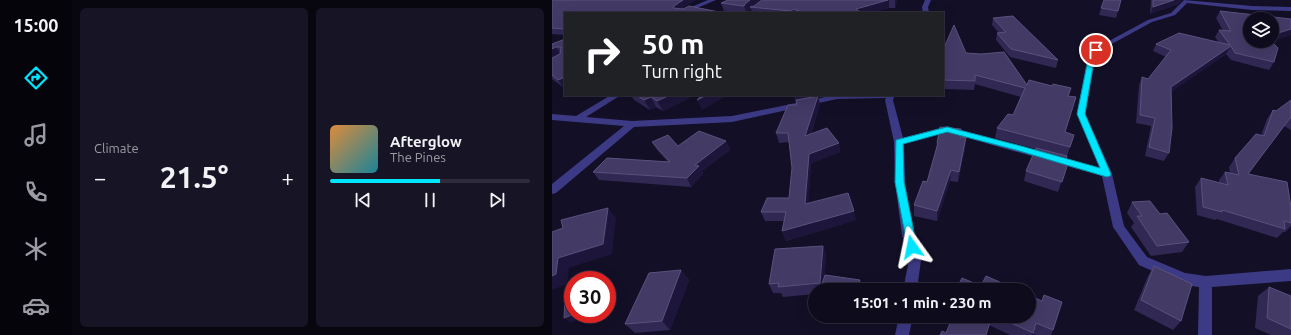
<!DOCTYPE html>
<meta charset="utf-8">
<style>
body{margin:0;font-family:Ubuntu,sans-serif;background:#171425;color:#f1f3f6;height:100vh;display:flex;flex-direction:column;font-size:15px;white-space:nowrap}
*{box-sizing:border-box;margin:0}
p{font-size:13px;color:#9b9ba3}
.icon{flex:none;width:22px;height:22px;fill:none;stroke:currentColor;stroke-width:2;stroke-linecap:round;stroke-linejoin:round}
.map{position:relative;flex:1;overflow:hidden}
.side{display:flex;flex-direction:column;gap:8px;padding:8px;background:#08060f;width:480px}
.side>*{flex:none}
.banner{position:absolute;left:12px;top:12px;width:380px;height:84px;border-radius:0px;box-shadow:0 4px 16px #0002,0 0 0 1px #2e2b3b;background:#202124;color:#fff;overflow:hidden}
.buttons{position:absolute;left:691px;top:12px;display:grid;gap:8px}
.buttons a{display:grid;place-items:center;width:36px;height:36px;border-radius:50%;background:#0e0b1c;box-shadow:0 4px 16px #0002,0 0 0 1px #2e2b3b;font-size:20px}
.speed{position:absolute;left:12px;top:271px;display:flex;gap:8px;font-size:20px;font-weight:700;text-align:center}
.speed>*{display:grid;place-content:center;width:52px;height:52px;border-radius:50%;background:#0e0b1c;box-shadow:0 4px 16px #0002,0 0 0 1px #2e2b3b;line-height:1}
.speed .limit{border:6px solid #d22;background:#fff;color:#111}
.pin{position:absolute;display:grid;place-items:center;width:34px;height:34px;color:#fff;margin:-17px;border:2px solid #fff;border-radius:50%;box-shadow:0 1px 4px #0007}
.me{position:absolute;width:44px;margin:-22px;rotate:348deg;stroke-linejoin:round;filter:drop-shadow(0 0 3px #0008)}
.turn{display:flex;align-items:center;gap:14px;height:84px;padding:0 12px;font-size:18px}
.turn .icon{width:52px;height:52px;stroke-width:2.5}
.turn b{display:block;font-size:28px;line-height:34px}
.big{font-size:30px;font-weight:600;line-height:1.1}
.side .widget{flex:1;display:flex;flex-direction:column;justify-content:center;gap:6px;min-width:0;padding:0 14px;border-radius:6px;background:#171425}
.song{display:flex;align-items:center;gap:12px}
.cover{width:48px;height:48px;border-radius:6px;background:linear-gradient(135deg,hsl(30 70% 55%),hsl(190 70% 35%))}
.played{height:4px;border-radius:2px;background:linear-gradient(90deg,#00e5ff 55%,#2e2b3b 55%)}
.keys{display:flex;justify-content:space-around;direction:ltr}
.heat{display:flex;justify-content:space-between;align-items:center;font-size:22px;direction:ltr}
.side .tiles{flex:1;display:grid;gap:8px;grid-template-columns:repeat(2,1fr)}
.trip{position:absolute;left:256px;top:283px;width:228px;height:40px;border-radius:20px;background:#0e0b1c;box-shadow:0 4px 16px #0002,0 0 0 1px #2e2b3b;font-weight:600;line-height:40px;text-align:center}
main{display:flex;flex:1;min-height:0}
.tabs{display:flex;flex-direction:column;width:72px;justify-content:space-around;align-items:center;background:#06040b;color:#9b9ba3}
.tabs .icon{width:28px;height:28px}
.tabs .selected{color:#00e5ff}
.tabs b{font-size:18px;color:#f1f3f6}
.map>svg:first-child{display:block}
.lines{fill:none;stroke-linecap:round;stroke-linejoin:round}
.street{fill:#3d3a85;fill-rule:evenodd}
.wall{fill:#312854}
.shaded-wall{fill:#1d163a}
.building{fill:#433a66;stroke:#5a527e}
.route{fill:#00e5ff;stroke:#0095a6}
</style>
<main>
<nav class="tabs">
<b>15:00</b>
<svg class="icon selected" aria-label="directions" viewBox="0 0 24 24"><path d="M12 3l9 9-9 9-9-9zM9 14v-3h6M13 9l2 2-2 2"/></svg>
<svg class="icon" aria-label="music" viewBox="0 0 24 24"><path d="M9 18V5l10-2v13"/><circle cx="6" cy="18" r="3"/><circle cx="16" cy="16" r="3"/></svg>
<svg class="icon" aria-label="phone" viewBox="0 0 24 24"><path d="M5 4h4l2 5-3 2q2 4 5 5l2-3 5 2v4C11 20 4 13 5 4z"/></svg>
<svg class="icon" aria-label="climate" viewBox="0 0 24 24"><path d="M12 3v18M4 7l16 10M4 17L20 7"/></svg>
<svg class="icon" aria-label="car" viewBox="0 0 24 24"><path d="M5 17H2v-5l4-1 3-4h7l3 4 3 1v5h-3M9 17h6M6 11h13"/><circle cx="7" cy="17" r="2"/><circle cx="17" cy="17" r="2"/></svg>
</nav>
<section class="side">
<div class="tiles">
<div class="widget"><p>Climate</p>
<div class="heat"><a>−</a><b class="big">21.5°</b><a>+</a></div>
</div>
<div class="widget">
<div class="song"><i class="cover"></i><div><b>Afterglow</b><p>The Pines</p></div></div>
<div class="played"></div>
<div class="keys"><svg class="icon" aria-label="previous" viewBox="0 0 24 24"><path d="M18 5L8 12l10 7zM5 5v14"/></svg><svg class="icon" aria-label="pause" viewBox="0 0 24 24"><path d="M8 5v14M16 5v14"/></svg><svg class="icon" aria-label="next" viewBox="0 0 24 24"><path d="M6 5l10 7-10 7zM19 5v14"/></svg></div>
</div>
</div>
</section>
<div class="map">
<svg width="739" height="335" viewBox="0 0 739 335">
<rect width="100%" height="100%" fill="#130f26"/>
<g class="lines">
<path class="street" d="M156 0H164L133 13H125Z
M373 0H379L376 7 377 13H371L370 7Z
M632 0 700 6 739 7V11L700 10 635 3 623 15 600 22 547 51 543 60 533 114 560 174 572 226 595 257 633 273 654 276 739 269V281L660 287V335H646L647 287 632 285 587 265 561 227 550 176 395 132 352 144 353 182 362 235 369 260 365 290H351L357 260 350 235 343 182 342 142 333 100 334 98 285 99 180 122 82 127 4 193 0 194V184L72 126 0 120V114L24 116 59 95H69L34 117 80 121 180 116 283 95H347L342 97 341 100 351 138 395 126 548 168 525 114 535 60 542 49 596 20 619 13Z
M347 316H361L357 335H343Z"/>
</g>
<path class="wall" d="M0 0H143L129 8 172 13H13V35L0 34Z
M176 0H345L343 8H337L318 13H200L199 9 195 12V13H188L172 11 169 3Z
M599 0H630L626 4 598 14Z
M549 8 566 11 564 18 547 15Z
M668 11 739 35 719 41 722 62 717 70 679 60 674 54 619 92 617 153 612 161 593 156 599 126 584 123 587 85 590 77 596 79 614 57 601 51 604 44 667 43 663 37 667 30 671 31 664 18Z
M441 18 506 60 504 68 458 57 444 40 445 33H447L440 25Z
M13 39V88H12L0 79V44Z
M391 50 414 53 475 85 519 88 516 96 513 132 522 135 514 159 517 160 506 192 472 181 474 171 484 149 443 138 445 128 461 115 469 97 423 84 422 90 391 89Z
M79 95H135L137 98 111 111 104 107 98 110 82 100Z
M242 95H268V97H266L268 104 259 134 287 143 288 152 259 163 256 203 304 220 234 241 230 231 232 221H213L209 212 237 198 240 168 237 142 227 143 224 133 245 105Z
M739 100V130L732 126 696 174 739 207V226L733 232H731L725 238 665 219 663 220 645 215 643 187 649 178 667 183V180L673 172 678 173 677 167 683 158 709 135 715 119 721 110 724 111Z
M409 129V137H414L413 148 406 182 398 181 385 221 362 216V205L375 182 384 150 385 143Z
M174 141 178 150 150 171 151 174 139 187 47 180 41 172 116 162 105 150 100 142 126 146Z
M580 202 637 242 630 252 599 256 579 227 582 223 575 213Z
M271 246 274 256 272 279 310 290H263V294L231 297 229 293H221L217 284Z
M602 266 629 321 621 330 582 310 596 276Z
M129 270 137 280 118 330 83 333 73 324Z
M717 287 739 296V335H719L703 328 706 296Z
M492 295 501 330 499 335H483L480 334V335H458L437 325 434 335H388L394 333 401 316H477L490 301Z"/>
<path class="shaded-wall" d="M131 0H143L124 12 121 8 122 6Z
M198 0H211L201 7H198L199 9 195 12V13L192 6 193 4Z
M337 0V8L318 13H305L304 9Z
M343 0H345L343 8Z
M622 0H630L626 4 598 14 601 7Z
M242 9 243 13H239V11Z
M739 29V35L710 44 712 41H720V35Z
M679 46 674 54 615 95 619 87Z
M4 47 9 55 0 61V49Z
M11 78 13 81V88H12L6 80Z
M118 95H135L137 98 111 111 105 101Z
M155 95H176L150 110 145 100Z
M243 95H268V97H266L268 104 255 145 253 136 266 97 244 101Z
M99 97 104 107 98 110 92 100Z
M414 137 413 148 406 182 407 172Z
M174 141 178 150 150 171 151 174 139 187 135 178 143 165Z
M287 143 288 152 259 163 256 214 253 204 257 154Z
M399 170 398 181 385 221V211Z
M56 208 64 218 60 254 17 268 15 284 0 290V276L6 258Z
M302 211 304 220 234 241 230 231Z
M271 246 274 256 272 290H270L268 283Z
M129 270 137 280 118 330 110 321Z
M308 280 310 290H305Z
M22 314H39L18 323 12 318Z"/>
<path class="building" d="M0 0H131L122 6 121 8 131 9 137 6 172 13H13V29L0 28Z
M176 0H198L193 4 192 6 169 3Z
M210 0H336L304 9 309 13H252L242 9 239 11 198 7 202 6Z
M552 0H569L566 11 549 8Z
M601 0H622L601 7Z
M668 11 739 19V29L720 35V19H698V41H719L726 48 722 62 683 53 679 46 619 87 620 128 617 153 597 147 603 118 588 115 590 77 596 79 619 50 604 44 627 33 678 45 667 30 679 31Z
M461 16 506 60 459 49 445 33 454 32 441 18Z
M402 25 414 53 429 54 452 52 475 85 477 80 500 86 501 84 519 88 516 96 524 97 513 132 522 135 518 147 445 128 456 114 461 115 473 88 423 75V81L391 80V50Z
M13 39V79L11 78 6 80 0 75V58L8 54 9 47H4L0 49V44Z
M84 95H118L105 101 99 97 92 100Z
M150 95H155L145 100Z
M266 96 253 136 275 128 287 143 257 154 253 204 296 193 302 211 230 231 234 212H209L215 198H237L240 168 236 133H224L236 105H245L244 100Z
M739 100V118H738L696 174 735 182 739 207V223L732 221 733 229 670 210V212L651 207 649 178 676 185 673 172 687 175 683 158 704 134 712 136 721 110 724 111Z
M388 127 409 129 408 137H414L407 172 399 170 385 211 362 205 371 181 375 182 386 143H385Z
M147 131 174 141 143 165 147 166 135 178 41 172 55 158 118 162 100 142 116 135 126 146Z
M484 148 515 156 514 159 517 160 510 182 474 171Z
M598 201 608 214 615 213 637 242 605 246 585 216H590L580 202Z
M56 208 51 244 6 258 4 274 0 276V232L11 228 9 220Z
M271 246 268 283 226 287 227 283 217 284 223 249Z
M602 266 640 284 629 321 589 300Z
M129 270 110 321 73 324 97 273Z
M273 275 308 280 305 290H268Z
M434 276 466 290H404L410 278 429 286Z
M717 287 739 296V329L715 318Z
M21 295V314H22L12 318 13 299Z
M477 295 490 301 492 295 510 302 501 330 484 323 481 333 444 316H477Z
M401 316H440L434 335H388L390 331 394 333Z"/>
<path class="route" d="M542 49 547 50 542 60 533 114 559 174 558 176 555 177 464 150 395 132 351 144 352 182 365 247 363 250 360 252 356 250 343 182 344 140 395 127 469 146 548 168 525 114 536 60Z"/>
</svg>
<div class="buttons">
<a><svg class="icon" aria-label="layers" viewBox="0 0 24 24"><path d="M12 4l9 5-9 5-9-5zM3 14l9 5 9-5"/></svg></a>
</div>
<div class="speed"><div class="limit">30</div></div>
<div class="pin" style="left:544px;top:50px;background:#d93025"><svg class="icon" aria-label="arrive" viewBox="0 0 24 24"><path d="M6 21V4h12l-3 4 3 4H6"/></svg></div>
<svg class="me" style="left:360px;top:247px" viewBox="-20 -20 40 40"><path d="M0-17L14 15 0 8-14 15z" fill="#00e5ff" stroke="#fff" stroke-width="4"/></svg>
<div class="trip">15:01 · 1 min · 230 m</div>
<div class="banner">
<div class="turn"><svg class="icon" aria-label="right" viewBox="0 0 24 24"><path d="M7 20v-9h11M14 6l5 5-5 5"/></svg><div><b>50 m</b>Turn right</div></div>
</div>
</div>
</main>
